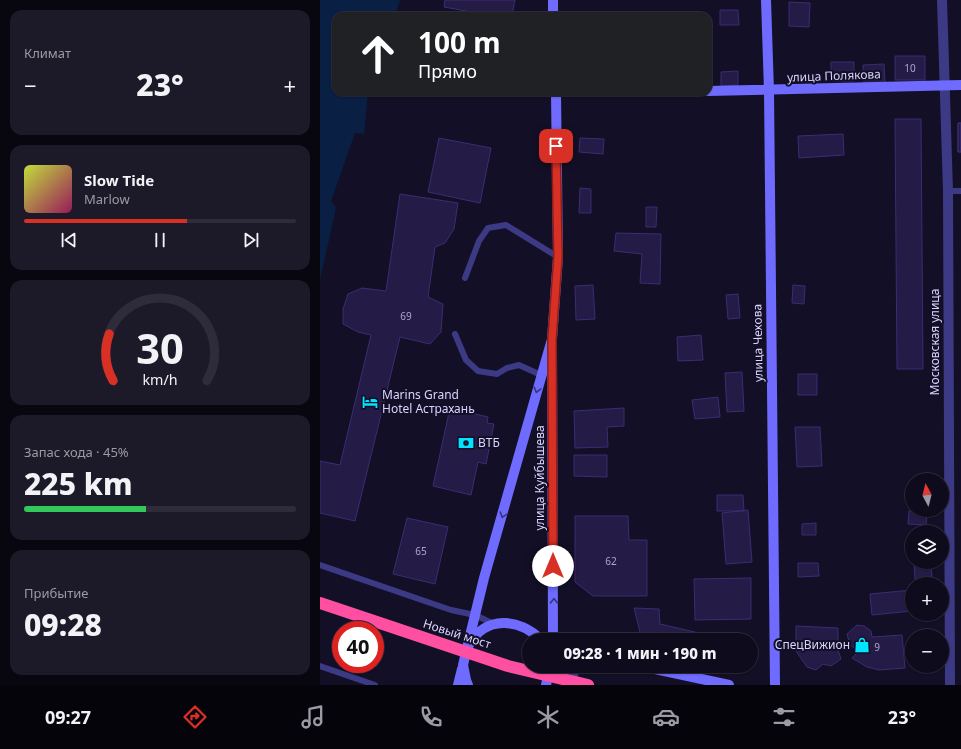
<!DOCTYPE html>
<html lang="ru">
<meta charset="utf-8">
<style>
body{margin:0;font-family:"Noto Sans",sans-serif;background:#1c1929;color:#f1f3f6;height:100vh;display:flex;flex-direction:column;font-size:15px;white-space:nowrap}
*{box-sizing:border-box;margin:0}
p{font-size:13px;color:#9b9ba3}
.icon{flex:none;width:22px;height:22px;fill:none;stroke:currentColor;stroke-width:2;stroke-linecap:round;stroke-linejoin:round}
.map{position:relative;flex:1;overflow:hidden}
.side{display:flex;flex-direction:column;gap:10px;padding:10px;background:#08060f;width:320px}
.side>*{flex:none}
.banner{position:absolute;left:12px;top:12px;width:380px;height:84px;border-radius:12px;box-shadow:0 1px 3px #0004,0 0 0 1px #2e2b3b;background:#202124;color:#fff;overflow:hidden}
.needle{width:26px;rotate:353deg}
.tools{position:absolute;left:585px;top:473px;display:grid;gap:8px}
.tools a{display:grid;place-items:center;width:44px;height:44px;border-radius:50%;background:#0e0b1c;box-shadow:0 1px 3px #0004,0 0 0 1px #2e2b3b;font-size:20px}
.speed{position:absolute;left:12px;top:621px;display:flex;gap:8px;font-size:20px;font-weight:700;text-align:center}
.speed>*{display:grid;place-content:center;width:52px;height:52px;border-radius:50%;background:#0e0b1c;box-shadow:0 1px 3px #0004,0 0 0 1px #2e2b3b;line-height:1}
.speed .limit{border:6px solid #d22;background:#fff;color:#111}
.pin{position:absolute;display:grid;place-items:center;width:34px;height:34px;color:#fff;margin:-17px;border-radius:8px;box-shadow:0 2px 6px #0006}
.me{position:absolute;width:44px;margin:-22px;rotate:0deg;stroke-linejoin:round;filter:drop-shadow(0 0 3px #0008)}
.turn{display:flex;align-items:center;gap:14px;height:84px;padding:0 20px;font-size:18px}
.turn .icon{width:52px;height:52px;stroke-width:2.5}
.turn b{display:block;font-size:28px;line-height:34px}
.big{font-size:30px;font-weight:800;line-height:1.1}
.side .tile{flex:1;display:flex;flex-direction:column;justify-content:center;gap:6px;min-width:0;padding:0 14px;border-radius:12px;background:#1c1929}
.side .dial{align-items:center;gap:0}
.dial svg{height:104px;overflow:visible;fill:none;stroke:#2e2b3b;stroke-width:7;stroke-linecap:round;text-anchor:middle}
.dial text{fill:#f1f3f6;stroke:none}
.song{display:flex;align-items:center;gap:12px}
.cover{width:48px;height:48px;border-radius:6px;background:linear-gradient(135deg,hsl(70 70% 55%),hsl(330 70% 35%))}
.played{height:4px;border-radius:2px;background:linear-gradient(90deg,#d93025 60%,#2e2b3b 60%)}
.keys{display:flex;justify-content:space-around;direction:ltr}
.heat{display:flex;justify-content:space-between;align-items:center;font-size:22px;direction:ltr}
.charge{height:6px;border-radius:3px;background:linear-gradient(90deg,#34c759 45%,#2e2b3b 0)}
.trip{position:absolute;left:202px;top:633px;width:236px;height:40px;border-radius:20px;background:#0e0b1c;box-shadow:0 1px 3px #0004,0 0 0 1px #2e2b3b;font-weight:800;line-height:40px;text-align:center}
.dock{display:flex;height:64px;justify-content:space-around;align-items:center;background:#06040b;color:#9b9ba3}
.dock .icon{width:28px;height:28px}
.dock .selected{color:#d93025}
.dock b{font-size:18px;color:#f1f3f6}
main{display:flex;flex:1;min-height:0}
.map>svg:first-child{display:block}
.water{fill:#0a1f44}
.building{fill:#241b47;stroke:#3b2d73}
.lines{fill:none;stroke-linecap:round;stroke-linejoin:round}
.lane{stroke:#3d3a85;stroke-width:6}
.street{stroke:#3d3a85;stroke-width:10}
.secondary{stroke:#6f6bff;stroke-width:10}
.highway-bridge{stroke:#ff4fa3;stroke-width:12}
.oneway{stroke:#38347d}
.route-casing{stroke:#8d1f18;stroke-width:10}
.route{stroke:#d93025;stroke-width:7}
.labels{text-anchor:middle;stroke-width:4;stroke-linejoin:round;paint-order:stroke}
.number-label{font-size:10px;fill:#aca6d1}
.street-label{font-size:12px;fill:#d9d4ff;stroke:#130f26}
.poi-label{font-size:12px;fill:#d9d4ff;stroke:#130f26;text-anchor:start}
</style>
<main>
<section class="side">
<div class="tile"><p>Климат</p>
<div class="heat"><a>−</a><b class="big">23°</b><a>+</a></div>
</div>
<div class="tile">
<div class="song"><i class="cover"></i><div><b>Slow Tide</b><p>Marlow</p></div></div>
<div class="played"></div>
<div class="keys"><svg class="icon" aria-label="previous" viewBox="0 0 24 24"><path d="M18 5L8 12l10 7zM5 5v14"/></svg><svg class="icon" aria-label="pause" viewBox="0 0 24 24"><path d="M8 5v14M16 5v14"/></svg><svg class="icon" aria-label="next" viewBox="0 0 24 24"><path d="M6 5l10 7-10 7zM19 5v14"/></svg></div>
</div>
<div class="tile dial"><svg viewBox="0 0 100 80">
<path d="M14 69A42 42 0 1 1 86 69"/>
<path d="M14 69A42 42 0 0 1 11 33" stroke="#d93025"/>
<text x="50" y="56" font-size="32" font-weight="700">30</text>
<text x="50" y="72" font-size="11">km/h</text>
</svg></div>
<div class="tile"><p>Запас хода · 45%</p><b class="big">225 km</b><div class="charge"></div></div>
<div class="tile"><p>Прибытие</p><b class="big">09:28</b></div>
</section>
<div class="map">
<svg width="641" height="685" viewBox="0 0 641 685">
<rect width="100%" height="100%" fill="#130f26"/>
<path class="water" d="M0 0H80L75 16H16V92H48L44 134 35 133 11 201 16 208 0 280Z"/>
<path class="building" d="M125 0H195L192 16H173L124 7Z
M469 2 490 3 489 27 469 26Z
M400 10H418L419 25H400Z
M575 56H605V80H575Z
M511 62H534V81H511Z
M564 64 565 84 544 85 543 65Z
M418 71V85L401 86V72Z
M575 119H601L603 369H577Z
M638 123H641V152H638Z
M638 123H641V152H638Z
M523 134 524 155 479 158 478 136Z
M119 138 171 148 160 203 108 192Z
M260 138 284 139 283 154 259 152Z
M260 188 271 189V213H259Z
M80 194 138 203 134 229 125 243 115 247 108 297 123 304 121 332 110 344 80 337 35 521 0 513V461L20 465 51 335 38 332 23 324V309L28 294 42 288 66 291Z
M326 207H337L336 227H326Z
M296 233 341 234 340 284 320 283 322 254 294 251Z
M273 285 275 319 256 320 255 286Z
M473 285 485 286 484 304 472 303Z
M418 294 420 318 408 319 406 295Z
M381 335 383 360 358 361 357 337Z
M422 372 424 411 407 412 405 373Z
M478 374H497V395H478Z
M398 397 400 417 375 419 372 400Z
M130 408 168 417 167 423 174 424 166 464 158 462 151 495 113 486Z
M304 408V426L287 427 288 447 255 448 254 411Z
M475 427H500L502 466 477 467Z
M254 455H287V477L254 476Z
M397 495H423L424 511H397Z
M428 510 432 562 406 564 402 513Z
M589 511 607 513 606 525 588 524Z
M255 516H308L309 540H327V596H273L255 582Z
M87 518 128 527 115 584 73 574Z
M496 523V535H482V524Z
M478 563H498L499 576 478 577Z
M594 563H611L612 578 595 579Z
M431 578V619L375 620 374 579Z
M592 590V611L552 615 550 594Z
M314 608 339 609 340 624 379 633 427 635V640H322Z
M537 625 544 626 551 631 552 637 582 635 585 668 559 670 547 667 532 658 539 651 530 645 527 634Z
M476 626 518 628V650L521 659 511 666 503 664 496 670 487 667 476 651Z"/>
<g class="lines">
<path class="lane" d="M628 191H641
M145 278 159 241 168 228 186 225 238 257
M135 334 146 360 158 371 177 374 187 368 199 365 221 375
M0 565 131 610 155 615 174 624
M0 666 55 685"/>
<path class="street" d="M622 0 628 191 630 685
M251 685 255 666"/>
<path class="secondary" d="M233 0V16
M446 0 449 91 455 685
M388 91 641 85
M236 92H291
M232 349 233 640
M149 645C165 615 200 618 221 640
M321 666 409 685
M138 685 142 669
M148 685 146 680 143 665 146 652 164 578 232 339 238 257 236 92
M226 685 230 666"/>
<path class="highway-bridge" d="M0 603 188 666 268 685"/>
</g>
<defs><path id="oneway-chevron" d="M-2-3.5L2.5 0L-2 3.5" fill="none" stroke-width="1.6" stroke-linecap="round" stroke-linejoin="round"/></defs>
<g class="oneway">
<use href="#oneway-chevron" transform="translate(217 390) rotate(105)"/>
<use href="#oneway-chevron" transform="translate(183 515) rotate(107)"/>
<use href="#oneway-chevron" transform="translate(234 601) rotate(-90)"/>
</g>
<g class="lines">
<defs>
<path id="route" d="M233 566 232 339 238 257 236 146"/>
</defs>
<use href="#route" class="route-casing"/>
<use href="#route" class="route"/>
</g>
<defs>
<symbol id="hotel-bare" viewBox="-9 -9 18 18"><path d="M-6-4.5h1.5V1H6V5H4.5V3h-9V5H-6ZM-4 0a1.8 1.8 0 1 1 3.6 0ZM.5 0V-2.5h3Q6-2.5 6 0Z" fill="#00e5ff" stroke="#130f26" stroke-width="2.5" paint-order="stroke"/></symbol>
<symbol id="bank-bare" viewBox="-9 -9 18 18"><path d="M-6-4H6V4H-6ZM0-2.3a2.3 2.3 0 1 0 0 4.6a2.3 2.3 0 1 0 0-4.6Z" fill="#00e5ff" stroke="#130f26" stroke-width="2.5" paint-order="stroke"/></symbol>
<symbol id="shop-bare" viewBox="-9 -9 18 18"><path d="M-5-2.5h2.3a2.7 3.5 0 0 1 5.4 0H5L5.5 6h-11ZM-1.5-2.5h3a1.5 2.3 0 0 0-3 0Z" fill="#00e5ff" stroke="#130f26" stroke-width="2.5" paint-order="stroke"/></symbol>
</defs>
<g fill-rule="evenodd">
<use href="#hotel-bare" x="39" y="391" width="22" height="22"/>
<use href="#bank-bare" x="135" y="432" width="22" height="22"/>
<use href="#shop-bare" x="531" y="634" width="22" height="22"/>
</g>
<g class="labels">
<g class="number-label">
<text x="590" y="72">10</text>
<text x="86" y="320">69</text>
<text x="101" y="555">65</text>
<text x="291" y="565">62</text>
<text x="557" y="651">9</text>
</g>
<g class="street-label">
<text transform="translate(514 76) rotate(-2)" y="4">улица Полякова</text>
<text transform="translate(615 342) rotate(-90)" y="4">Московская улица</text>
<text transform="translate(438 343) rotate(-91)" y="4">улица Чехова</text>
<text transform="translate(220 478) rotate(-90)" y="4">улица Куйбышева</text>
<text transform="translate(137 634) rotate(18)" y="4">Новый мост</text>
</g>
<g class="poi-label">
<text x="62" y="399">Marins Grand<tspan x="62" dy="14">Hotel Астрахань</tspan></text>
<text x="158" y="447">ВТБ</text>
<text x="530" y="649" text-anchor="end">СпецВижион</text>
</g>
</g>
</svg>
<div class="tools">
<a><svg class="needle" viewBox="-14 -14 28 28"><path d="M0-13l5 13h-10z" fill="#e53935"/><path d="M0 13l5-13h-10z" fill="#9b9ba3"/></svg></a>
<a><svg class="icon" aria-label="layers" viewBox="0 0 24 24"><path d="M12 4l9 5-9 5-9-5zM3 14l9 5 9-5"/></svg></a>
<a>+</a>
<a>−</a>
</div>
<div class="speed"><div class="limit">40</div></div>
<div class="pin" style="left:236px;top:146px;background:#d93025"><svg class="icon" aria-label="arrive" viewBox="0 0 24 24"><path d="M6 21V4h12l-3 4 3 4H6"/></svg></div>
<svg class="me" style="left:233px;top:566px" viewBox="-20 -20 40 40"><circle r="19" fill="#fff"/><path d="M0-13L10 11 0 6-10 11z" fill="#d93025"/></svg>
<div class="trip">09:28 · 1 мин · 190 m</div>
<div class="banner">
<div class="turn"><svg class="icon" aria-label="ahead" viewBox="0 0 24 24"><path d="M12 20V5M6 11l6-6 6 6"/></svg><div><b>100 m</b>Прямо</div></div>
</div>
</div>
</main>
<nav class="dock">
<b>09:27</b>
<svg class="icon selected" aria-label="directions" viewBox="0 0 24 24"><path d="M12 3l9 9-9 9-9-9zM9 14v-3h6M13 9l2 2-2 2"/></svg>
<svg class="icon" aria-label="music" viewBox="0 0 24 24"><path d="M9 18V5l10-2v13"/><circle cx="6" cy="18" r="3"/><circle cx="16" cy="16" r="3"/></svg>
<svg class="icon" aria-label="phone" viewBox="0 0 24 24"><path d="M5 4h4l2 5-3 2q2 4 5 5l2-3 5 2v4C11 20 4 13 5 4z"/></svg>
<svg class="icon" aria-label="climate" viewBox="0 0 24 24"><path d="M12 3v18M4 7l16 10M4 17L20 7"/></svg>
<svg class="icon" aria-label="car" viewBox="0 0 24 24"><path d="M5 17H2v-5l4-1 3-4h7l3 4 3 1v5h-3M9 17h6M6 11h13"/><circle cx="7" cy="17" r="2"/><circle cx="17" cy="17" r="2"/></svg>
<svg class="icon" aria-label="filters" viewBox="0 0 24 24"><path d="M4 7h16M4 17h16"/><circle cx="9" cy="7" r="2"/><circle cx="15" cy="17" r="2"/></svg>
<b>23°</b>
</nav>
